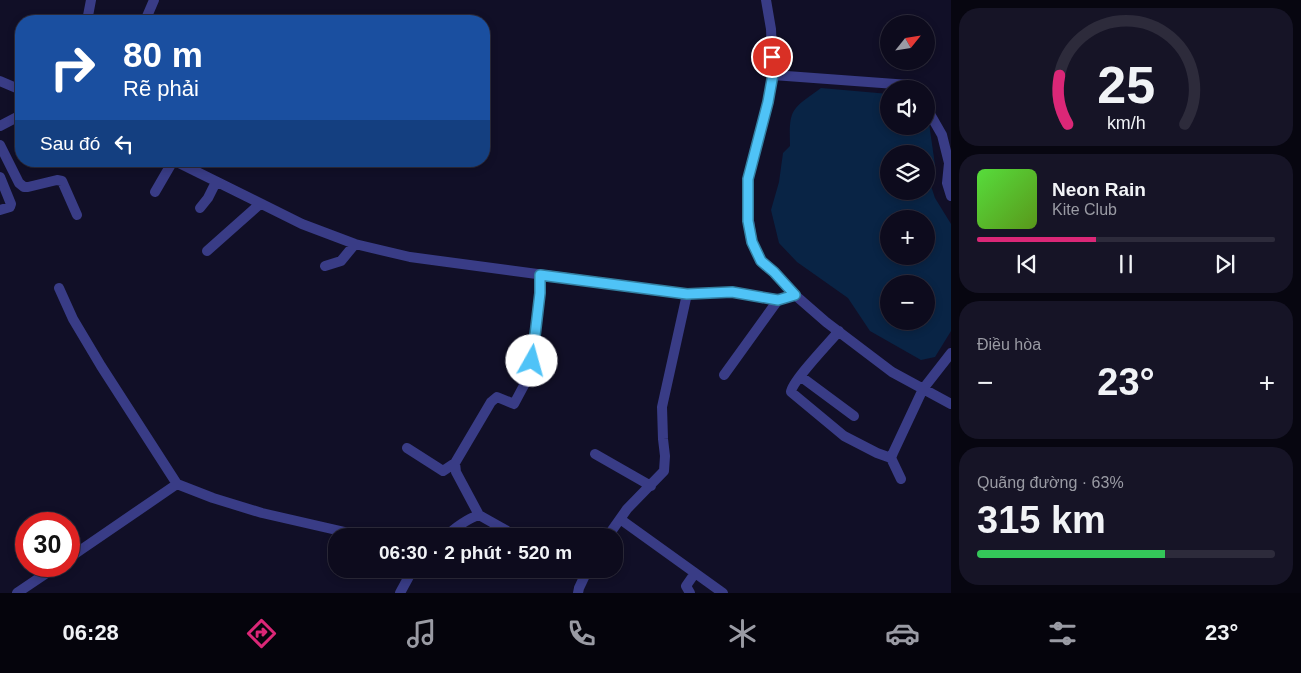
<!DOCTYPE html>
<html lang="vi">
<meta charset="utf-8">
<style>
body{margin:0;font-family:Helvetica,sans-serif;background:#161426;color:#f1f3f6;height:100vh;display:flex;flex-direction:column;font-size:19px;white-space:nowrap}
*{box-sizing:border-box;margin:0}
p{font-size:16px;color:#9a9ba4}
.icon{flex:none;width:28px;height:28px;fill:none;stroke:currentColor;stroke-width:2;stroke-linecap:round;stroke-linejoin:round}
.map{position:relative;flex:1;overflow:hidden}
.drawer{display:flex;flex-direction:column;gap:8px;padding:8px;background:#070610;width:350px}
.drawer>*{flex:none}
.guide{position:absolute;left:15px;top:15px;width:475px;height:152px;border-radius:20px;box-shadow:0 2px 8px #0003,0 0 0 1px #2d2b3b;background:#1a4fa0;color:#fff;overflow:hidden}
.needle{width:32px;rotate:60deg}
.tools{position:absolute;left:880px;top:15px;display:grid;gap:10px}
.tools a{display:grid;place-items:center;width:55px;height:55px;border-radius:50%;background:#0d0b1d;box-shadow:0 2px 8px #0003,0 0 0 1px #2d2b3b;font-size:25px}
.speed{position:absolute;left:15px;top:512px;display:flex;gap:10px;font-size:25px;font-weight:700;text-align:center}
.speed>*{display:grid;place-content:center;width:65px;height:65px;border-radius:50%;background:#0d0b1d;box-shadow:0 2px 8px #0003,0 0 0 1px #2d2b3b;line-height:1}
.speed .limit{border:8px solid #d22;background:#fff;color:#111}
.pin{position:absolute;display:grid;place-items:center;width:42px;height:42px;color:#fff;margin:-21px;border:2px solid #fff;border-radius:50%;box-shadow:0 1px 5px #0007}
.me{position:absolute;width:55px;margin:-28px;rotate:7deg;stroke-linejoin:round;filter:drop-shadow(0 0 4px #0008)}
.turn{display:flex;align-items:center;gap:18px;height:105px;padding:0 25px;font-size:22px}
.turn .icon{width:65px;height:65px;stroke-width:2.5}
.turn b{display:block;font-size:35px;line-height:42px}
.then{display:flex;align-items:center;height:48px;padding:0 25px;background:#0003;gap:10px;font-size:19px}
.big{font-size:38px;font-weight:700;line-height:1.1}
.drawer .tile{flex:1;display:flex;flex-direction:column;justify-content:center;gap:8px;min-width:0;padding:0 18px;border-radius:20px;background:#161426}
.drawer .dial{align-items:center;gap:0}
.dial svg{height:130px;overflow:visible;fill:none;stroke:#2d2b3b;stroke-width:7;stroke-linecap:round;text-anchor:middle}
.dial text{fill:#f1f3f6;stroke:none}
.song{display:flex;align-items:center;gap:15px}
.cover{width:60px;height:60px;border-radius:8px;background:linear-gradient(135deg,hsl(110 70% 55%),hsl(90 70% 35%))}
.played{height:5px;border-radius:2px;background:linear-gradient(90deg,#db2777 40%,#2d2b3b 40%)}
.keys{display:flex;justify-content:space-around;direction:ltr}
.heat{display:flex;justify-content:space-between;align-items:center;font-size:28px;direction:ltr}
.charge{height:8px;border-radius:4px;background:linear-gradient(90deg,#34c759 63%,#2d2b3b 0)}
.trip{position:absolute;left:328px;top:528px;width:295px;height:50px;border-radius:20px;background:#0d0b1d;box-shadow:0 2px 8px #0003,0 0 0 1px #2d2b3b;font-weight:700;line-height:50px;text-align:center}
.tabs{display:flex;height:80px;justify-content:space-around;align-items:center;background:#05040c;color:#9a9ba4}
.tabs .icon{width:35px;height:35px}
.tabs .active{color:#db2777}
.tabs b{font-size:22px;color:#f1f3f6}
main{display:flex;flex:1;min-height:0}
.map>svg:first-child{display:block}
.water{fill:#092445;fill-rule:evenodd}
.lines{fill:none;stroke-linecap:round;stroke-linejoin:round}
.minor{stroke:#393c86;stroke-width:10}
.route-casing{stroke:#337fa1;stroke-width:12}
.route{stroke:#4fc3f7;stroke-width:9}
</style>
<main>
<div class="map">
<svg width="951" height="593" viewBox="0 0 951 593">
<rect width="100%" height="100%" fill="#110f27"/>
<path class="water" d="M821 88 889 94V126H926V123H929L935 165 929 180 935 198 951 224V331L935 357 921 360 870 331 848 298 797 262 779 243 771 210 779 182 783 153 790 146C789 108 791 110 821 88ZM889 154H926V191H889ZM889 219H926V256H889ZM889 284H926V321H889Z"/>
<g class="lines">
<path class="minor" d="M766 0 771 29 773 75 768 102 748 179 749 221 752 242 761 261 774 272 795 295 826 322 892 372 951 404
M87 21 91 0
M145 21 154 0
M773 75 909 85 912 89
M0 81 21 90
M926 107 942 135 949 163 947 183 951 196
M0 126 21 115
M0 145 19 183 24 187H28L57 180 62 181 77 215
M175 161 302 224 355 244 410 257 687 294 732 292 778 300 795 295
M0 177 11 204 10 207 0 210
M155 192 173 161
M200 208 208 198 216 182
M207 251 260 204
M325 266 341 261 355 244
M59 288 73 319 101 366 177 484 213 498 262 513 345 532
M839 331C830 342 792 381 791 392L844 436 877 453 891 458
M724 375 778 300
M800 376 854 416
M407 448 443 471 455 463
M595 454 651 486
M901 479 891 458 893 453 923 389 951 353
M479 515 456 472 455 463 491 402 497 397 514 404 530 374 540 293V275
M620 519 723 593
M447 536C454 528 469 518 479 515L516 536
M608 536 627 509 664 471 665 456 663 439 662 407 687 294
M69 558 177 484
M574 569 584 574
M17 593 57 566
M400 593 413 569
M578 593 579 588 588 569
M690 593 686 586 695 573"/>
</g>
<g class="lines">
<defs>
<path id="route" d="M532 361 540 293V275L687 294 732 292 778 300 795 295 774 272 761 261 752 242 748 221V179L768 102 773 74 772 57"/>
</defs>
<use href="#route" class="route-casing"/>
<use href="#route" class="route"/>
</g>
</svg>
<div class="tools">
<a><svg class="needle" viewBox="-14 -14 28 28"><path d="M0-13l5 13h-10z" fill="#e53935"/><path d="M0 13l5-13h-10z" fill="#9a9ba4"/></svg></a>
<a><svg class="icon" aria-label="sound" viewBox="0 0 24 24"><path d="M4 9h4l5-4v14l-5-4H4zM17 9q2 3 0 6"/></svg></a>
<a><svg class="icon" aria-label="layers" viewBox="0 0 24 24"><path d="M12 4l9 5-9 5-9-5zM3 14l9 5 9-5"/></svg></a>
<a>+</a>
<a>−</a>
</div>
<div class="speed"><div class="limit">30</div></div>
<div class="pin" style="left:772px;top:57px;background:#d93025"><svg class="icon" aria-label="arrive" viewBox="0 0 24 24"><path d="M6 21V4h12l-3 4 3 4H6"/></svg></div>
<svg class="me" style="left:532px;top:361px" viewBox="-20 -20 40 40"><circle r="19" fill="#fff"/><path d="M0-13L10 11 0 6-10 11z" fill="#4fc3f7"/></svg>
<div class="trip">06:30 · 2 phút · 520 m</div>
<div class="guide">
<div class="turn"><svg class="icon" aria-label="right" viewBox="0 0 24 24"><path d="M7 20v-9h11M14 6l5 5-5 5"/></svg><div><b>80 m</b>Rẽ phải</div></div>
<div class="then">Sau đó<svg class="icon" aria-label="left" viewBox="0 0 24 24"><path d="M17 20v-9H6M10 6l-5 5 5 5"/></svg></div>
</div>
</div>
<section class="drawer">
<div class="tile dial"><svg viewBox="0 0 100 80">
<path d="M14 69A42 42 0 1 1 86 69"/>
<path d="M14 69A42 42 0 0 1 9 39" stroke="#db2777"/>
<text x="50" y="56" font-size="32" font-weight="700">25</text>
<text x="50" y="72" font-size="11">km/h</text>
</svg></div>
<div class="tile">
<div class="song"><i class="cover"></i><div><b>Neon Rain</b><p>Kite Club</p></div></div>
<div class="played"></div>
<div class="keys"><svg class="icon" aria-label="previous" viewBox="0 0 24 24"><path d="M18 5L8 12l10 7zM5 5v14"/></svg><svg class="icon" aria-label="pause" viewBox="0 0 24 24"><path d="M8 5v14M16 5v14"/></svg><svg class="icon" aria-label="next" viewBox="0 0 24 24"><path d="M6 5l10 7-10 7zM19 5v14"/></svg></div>
</div>
<div class="tile"><p>Điều hòa</p>
<div class="heat"><a>−</a><b class="big">23°</b><a>+</a></div>
</div>
<div class="tile"><p>Quãng đường · 63%</p><b class="big">315 km</b><div class="charge"></div></div>
</section>
</main>
<nav class="tabs">
<b>06:28</b>
<svg class="icon active" aria-label="directions" viewBox="0 0 24 24"><path d="M12 3l9 9-9 9-9-9zM9 14v-3h6M13 9l2 2-2 2"/></svg>
<svg class="icon" aria-label="music" viewBox="0 0 24 24"><path d="M9 18V5l10-2v13"/><circle cx="6" cy="18" r="3"/><circle cx="16" cy="16" r="3"/></svg>
<svg class="icon" aria-label="phone" viewBox="0 0 24 24"><path d="M5 4h4l2 5-3 2q2 4 5 5l2-3 5 2v4C11 20 4 13 5 4z"/></svg>
<svg class="icon" aria-label="climate" viewBox="0 0 24 24"><path d="M12 3v18M4 7l16 10M4 17L20 7"/></svg>
<svg class="icon" aria-label="car" viewBox="0 0 24 24"><path d="M5 17H2v-5l4-1 3-4h7l3 4 3 1v5h-3M9 17h6M6 11h13"/><circle cx="7" cy="17" r="2"/><circle cx="17" cy="17" r="2"/></svg>
<svg class="icon" aria-label="filters" viewBox="0 0 24 24"><path d="M4 7h16M4 17h16"/><circle cx="9" cy="7" r="2"/><circle cx="15" cy="17" r="2"/></svg>
<b>23°</b>
</nav>
